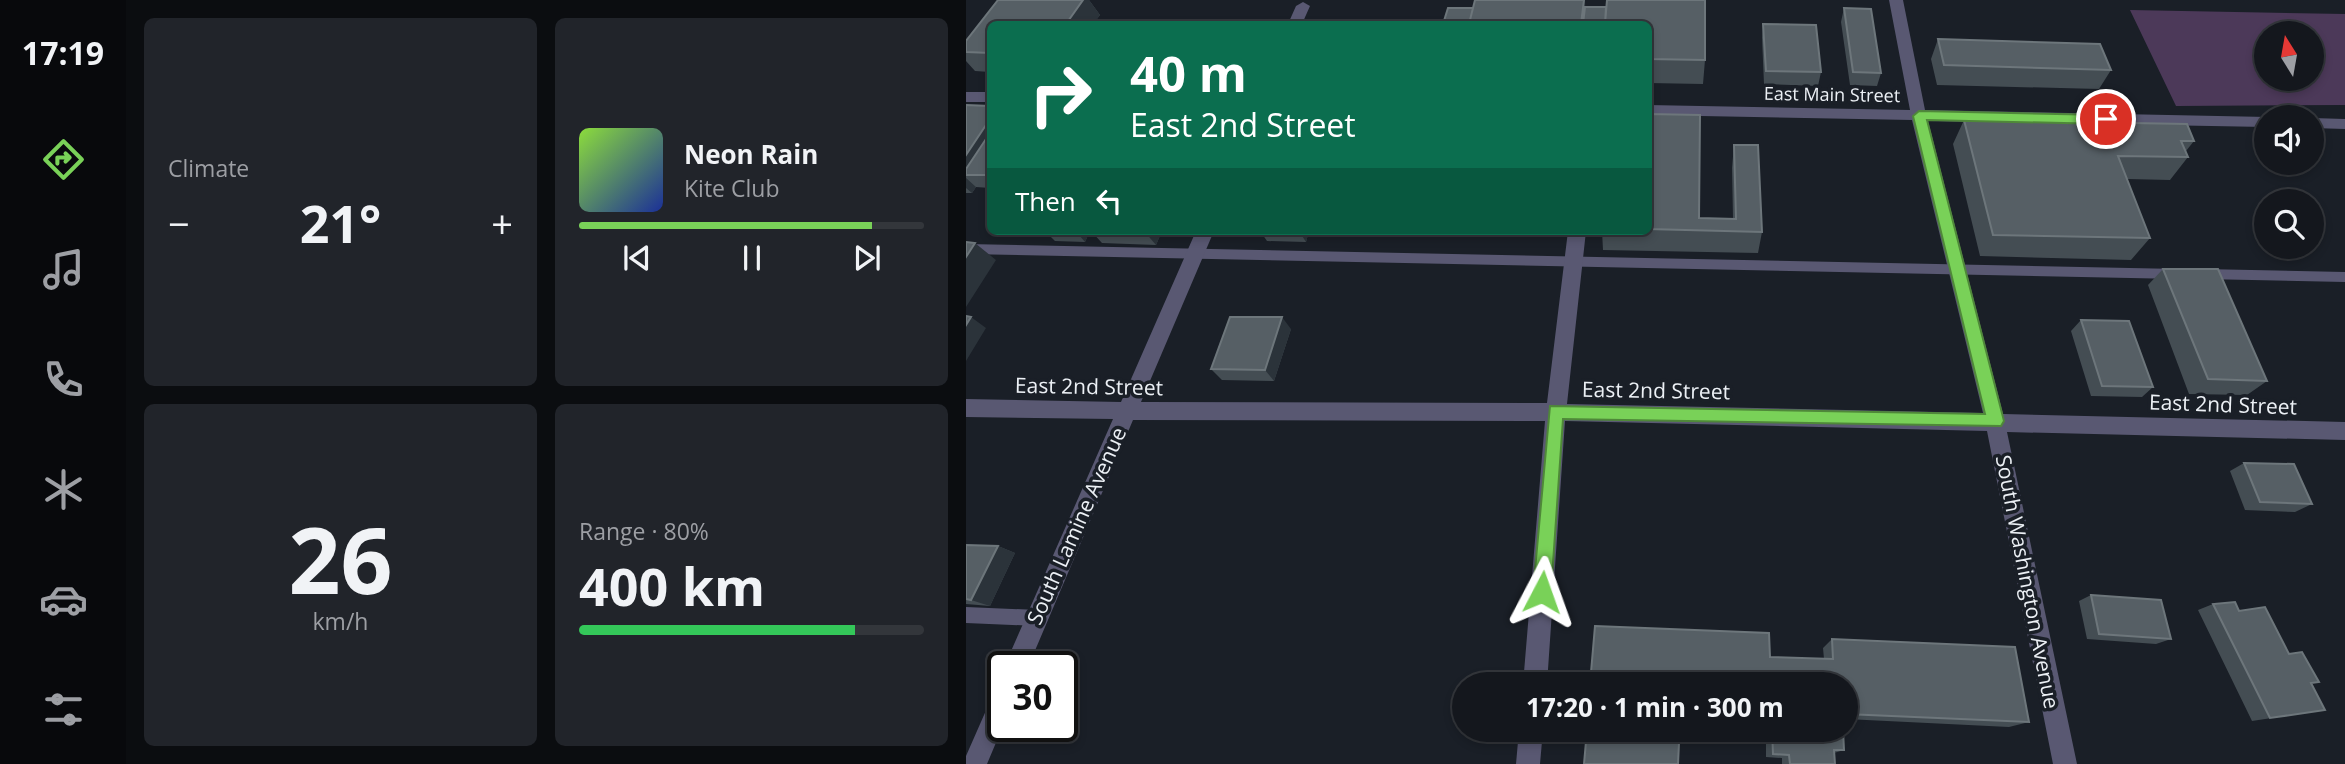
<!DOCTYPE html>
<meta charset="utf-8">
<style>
body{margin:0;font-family:"Open Sans",sans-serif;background:#21242a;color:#f1f3f6;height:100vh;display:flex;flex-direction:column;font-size:26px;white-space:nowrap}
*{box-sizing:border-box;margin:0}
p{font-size:23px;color:#9d9fa4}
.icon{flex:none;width:38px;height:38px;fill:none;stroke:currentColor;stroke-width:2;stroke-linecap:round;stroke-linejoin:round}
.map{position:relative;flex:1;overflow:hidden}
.drawer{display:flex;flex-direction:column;gap:18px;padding:18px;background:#0b0d10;width:840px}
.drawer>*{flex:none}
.guide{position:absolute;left:21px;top:21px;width:665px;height:214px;border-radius:10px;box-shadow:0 4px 10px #0003,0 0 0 2px #33363b;background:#0b6e4f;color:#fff;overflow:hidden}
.needle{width:46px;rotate:349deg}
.fabs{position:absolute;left:1288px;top:21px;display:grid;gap:14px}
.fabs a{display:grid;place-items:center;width:70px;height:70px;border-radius:50%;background:#14171d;box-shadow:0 4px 10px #0003,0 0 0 2px #33363b;font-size:35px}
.speed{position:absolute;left:21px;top:651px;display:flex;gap:14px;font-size:35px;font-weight:700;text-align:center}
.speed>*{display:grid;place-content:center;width:91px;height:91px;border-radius:50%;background:#14171d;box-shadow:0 4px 10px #0003,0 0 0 2px #33363b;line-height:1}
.speed .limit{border:4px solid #111;border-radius:10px;background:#fff;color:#111}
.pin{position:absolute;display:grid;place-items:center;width:60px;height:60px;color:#fff;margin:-30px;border:4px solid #fff;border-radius:50%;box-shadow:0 2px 7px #0007}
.me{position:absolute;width:77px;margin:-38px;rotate:4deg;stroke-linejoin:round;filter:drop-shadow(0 0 5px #0008)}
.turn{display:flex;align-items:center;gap:24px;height:147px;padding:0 28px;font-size:32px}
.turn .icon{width:91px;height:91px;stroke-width:2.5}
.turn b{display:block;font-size:49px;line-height:60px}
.then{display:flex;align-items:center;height:66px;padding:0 28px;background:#0003;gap:14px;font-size:26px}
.big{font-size:52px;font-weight:700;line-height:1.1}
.drawer .tile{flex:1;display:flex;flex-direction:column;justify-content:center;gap:10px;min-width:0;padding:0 24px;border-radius:10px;background:#21242a}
.drawer .dial{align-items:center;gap:0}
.dial b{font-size:91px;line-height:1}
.song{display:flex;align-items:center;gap:21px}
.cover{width:84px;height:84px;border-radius:10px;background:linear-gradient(135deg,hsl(90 70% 55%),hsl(230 70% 35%))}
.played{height:7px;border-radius:4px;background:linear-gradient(90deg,#79d158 85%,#33363b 85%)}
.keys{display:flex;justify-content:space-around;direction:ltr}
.heat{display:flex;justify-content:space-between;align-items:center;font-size:38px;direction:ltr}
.charge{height:10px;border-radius:5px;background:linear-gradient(90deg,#34c759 80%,#33363b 0)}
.drawer .tiles{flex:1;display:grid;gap:18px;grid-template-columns:repeat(2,1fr)}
.trip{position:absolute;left:486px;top:672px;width:406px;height:70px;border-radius:35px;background:#14171d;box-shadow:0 4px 10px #0003,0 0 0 2px #33363b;font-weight:700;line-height:70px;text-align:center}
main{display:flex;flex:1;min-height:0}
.tabs{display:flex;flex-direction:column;width:126px;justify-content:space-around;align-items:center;background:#08090c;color:#9d9fa4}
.tabs .icon{width:49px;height:49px}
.tabs .on{color:#79d158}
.tabs b{font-size:32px;color:#f1f3f6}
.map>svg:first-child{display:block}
.green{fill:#4c3959;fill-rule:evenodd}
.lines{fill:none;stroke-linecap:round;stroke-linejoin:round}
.service{fill:#595872;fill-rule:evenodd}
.minor{fill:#595872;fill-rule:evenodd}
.wall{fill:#444d53}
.shaded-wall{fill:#2b333a}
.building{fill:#565f65;stroke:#6d767b;stroke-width:2}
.route{fill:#79d158;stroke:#4f8839;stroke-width:2}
.labels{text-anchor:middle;stroke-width:7;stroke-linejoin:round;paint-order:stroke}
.far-street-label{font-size:18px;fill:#ecf0f5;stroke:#1a1f27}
.street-label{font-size:21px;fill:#ecf0f5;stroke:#1a1f27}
</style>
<main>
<nav class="tabs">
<b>17:19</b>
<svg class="icon on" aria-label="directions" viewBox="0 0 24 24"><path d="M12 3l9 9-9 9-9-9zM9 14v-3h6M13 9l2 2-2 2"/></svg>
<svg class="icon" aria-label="music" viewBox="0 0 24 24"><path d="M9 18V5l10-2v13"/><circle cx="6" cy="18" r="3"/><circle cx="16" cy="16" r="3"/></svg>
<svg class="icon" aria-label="phone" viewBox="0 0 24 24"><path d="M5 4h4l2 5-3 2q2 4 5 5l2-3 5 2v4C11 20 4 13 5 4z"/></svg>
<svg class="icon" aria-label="climate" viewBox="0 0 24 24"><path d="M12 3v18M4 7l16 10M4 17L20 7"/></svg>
<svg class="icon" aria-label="car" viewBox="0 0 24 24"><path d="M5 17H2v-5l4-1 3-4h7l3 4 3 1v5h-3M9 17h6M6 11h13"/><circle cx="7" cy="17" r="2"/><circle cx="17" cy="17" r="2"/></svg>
<svg class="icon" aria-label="filters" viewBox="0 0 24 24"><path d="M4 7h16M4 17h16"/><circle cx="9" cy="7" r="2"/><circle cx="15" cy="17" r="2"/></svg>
</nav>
<section class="drawer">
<div class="tiles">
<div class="tile"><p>Climate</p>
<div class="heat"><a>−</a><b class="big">21°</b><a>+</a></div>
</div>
<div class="tile">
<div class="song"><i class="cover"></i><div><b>Neon Rain</b><p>Kite Club</p></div></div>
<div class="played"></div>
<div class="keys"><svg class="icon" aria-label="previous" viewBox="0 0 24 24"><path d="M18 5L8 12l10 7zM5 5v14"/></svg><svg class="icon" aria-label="pause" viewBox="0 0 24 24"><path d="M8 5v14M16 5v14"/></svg><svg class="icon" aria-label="next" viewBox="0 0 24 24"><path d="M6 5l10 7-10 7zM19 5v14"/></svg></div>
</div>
<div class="tile dial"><b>26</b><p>km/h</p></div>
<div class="tile"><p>Range · 80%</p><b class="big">400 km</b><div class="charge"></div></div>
</div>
</section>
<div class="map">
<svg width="1379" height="764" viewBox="0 0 1379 764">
<rect width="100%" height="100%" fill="#1a1f27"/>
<path class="green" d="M1164 10 1379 14V105L1210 106ZM1300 33H1346V79H1300Z"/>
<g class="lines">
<path class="service" d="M0 244 1213 269 1219 274 1213 279 0 254Z
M1237 269 1379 272V282L1237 279 1231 274Z
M0 607 71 610 77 612 79 618 77 624 71 626 0 623Z"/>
<path class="minor" d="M923 0H937L959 110 1302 117 1300 127 962 121 1037 414 1379 422V440L1041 432 1111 764H1087L1021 431 599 421 581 684H557L579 421 167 420 62 667H38L147 419 0 417V399L155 402 230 231H248L175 402 581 403 602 231H620L601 404 1017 413 946 120 682 115V105L944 110Z
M337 2 344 6 336 24H322L330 6Z
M0 92H24V102H0Z
M1346 118 1379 119V129L1346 128Z
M37 686V726L21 764H0V756L29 690Z
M553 730H577L574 764H550Z"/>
</g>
<path class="wall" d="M32 0H123L134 15 127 24H24V72L9 71 0 61V41Z
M509 0H619V7H640L641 0H739V60L737 84 682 83V24H477L482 8H507Z
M878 8 915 73 911 86 884 85 875 22Z
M797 24 855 72 852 86 798 84 796 38Z
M972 39 1145 70 1133 89 971 85 965 59Z
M0 105 24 106V188L10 187 6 193H0Z
M682 114 733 218 767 219 766 168 768 145 796 232 792 253 637 250 636 231H682Z
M998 120 1228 141 1220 151 1222 157 1204 180 1161 179 1184 238 1165 260 1014 256 987 144Z
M124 231 119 242 89 241 83 235Z
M125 231H196L190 245 136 243Z
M294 231H343L340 242 301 241Z
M1197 269 1301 381 1281 395 1223 394 1182 285Z
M1115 320 1187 387 1176 397 1125 396 1105 331Z
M325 329 308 381 256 380 245 369Z
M1278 463 1346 504 1329 512 1279 510 1264 471Z
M0 545 32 546 49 553 24 606 0 604Z
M1125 595 1205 639 1190 644 1121 639 1113 601Z
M1247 604 1273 611 1323 654 1345 683 1359 710 1286 721 1232 610Z
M866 639 1063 722 1043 727 880 719V684L804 657 858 659 857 648Z
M621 730H713L712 731H695V743L712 764Z
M800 730H877L878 750 868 753 869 764H816V758L800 757Z"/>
<path class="shaded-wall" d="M117 0H123L134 15 127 24H100Z
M618 0H619L620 24H615Z
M24 119V165L0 175V155Z
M0 178 10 187 6 193 0 188Z
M115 231H124L119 242 113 235Z
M178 231H196L190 245Z
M333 231H343L340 242Z
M9 243 30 260 0 307V257Z
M5 317 20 328 0 361V325Z
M316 317 325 329 308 381 299 370Z
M32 546 49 553 24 606 5 600Z"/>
<path class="building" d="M32 0H117L100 24H24V53L0 52V41Z
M509 0H618L615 24H503Z
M641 0H739V60L682 59V24H639Z
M619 7H640L639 24H617Z
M482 8H507L503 24H477Z
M878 8 905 9 915 73 887 72Z
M797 24 850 25 855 72 800 71Z
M972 39 1134 44 1145 70 978 65Z
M0 105 24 106V119L0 155Z
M682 114 734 115 733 218 770 219 768 145H792L796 232 682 229Z
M998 120 1221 124 1228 141H1215L1222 157 1152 156 1184 238 1027 235Z
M24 133V175H0V169Z
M85 231H115L113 235H83Z
M0 242 9 243 0 257Z
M1197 269H1252L1301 381 1242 379Z
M0 316 5 317 0 325Z
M264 317H316L299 370 245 369Z
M1115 320 1163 321 1187 387 1136 386Z
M1278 463 1328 464 1346 504 1294 502Z
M0 545 32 546 5 600 0 599Z
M1125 595 1195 600 1205 639 1133 634Z
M1269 602 1273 611 1299 607 1323 654 1336 652 1353 682 1345 683 1359 710 1304 718 1247 604Z
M629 626 803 633 804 657 867 659 866 639 1049 647 1063 722 880 714V684H624Z
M621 730H695V743H713L712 764H618Z
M806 730H877L878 750H868L869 764H824L823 755 807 754Z"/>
<path class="route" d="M953 111 1140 115 1146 119 1140 124 961 120 1038 421 1035 426 597 419 585 592 583 598 576 601 570 598 567 592 584 406 1019 414 947 116Z"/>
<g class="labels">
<g class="far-street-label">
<text transform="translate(866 95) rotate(1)" y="6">East Main Street</text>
</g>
<g class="street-label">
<text transform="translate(123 387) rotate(1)" y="7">East 2nd Street</text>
<text transform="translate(690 391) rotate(1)" y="7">East 2nd Street</text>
<text transform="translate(1257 405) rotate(2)" y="7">East 2nd Street</text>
<text transform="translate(111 526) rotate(-66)" y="7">South Lamine Avenue</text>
<text transform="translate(1061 582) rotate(79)" y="7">South Washington Avenue</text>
</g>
</g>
</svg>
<div class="fabs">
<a><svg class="needle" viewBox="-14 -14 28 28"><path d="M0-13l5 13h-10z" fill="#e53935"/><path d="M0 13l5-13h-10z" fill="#9d9fa4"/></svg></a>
<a><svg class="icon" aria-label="sound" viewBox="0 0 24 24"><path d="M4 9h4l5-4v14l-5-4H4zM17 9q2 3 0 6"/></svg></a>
<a><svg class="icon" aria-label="search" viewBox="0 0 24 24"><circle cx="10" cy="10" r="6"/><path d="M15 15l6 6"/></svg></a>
</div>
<div class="speed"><div class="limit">30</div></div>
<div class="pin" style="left:1140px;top:119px;background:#d93025"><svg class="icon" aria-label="arrive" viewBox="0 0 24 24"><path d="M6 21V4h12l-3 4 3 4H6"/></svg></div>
<svg class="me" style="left:576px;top:592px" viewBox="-20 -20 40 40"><path d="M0-17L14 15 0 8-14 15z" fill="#79d158" stroke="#fff" stroke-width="4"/></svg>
<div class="trip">17:20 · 1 min · 300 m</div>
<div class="guide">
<div class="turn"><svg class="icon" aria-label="right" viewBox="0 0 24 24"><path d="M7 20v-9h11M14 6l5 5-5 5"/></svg><div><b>40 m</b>East 2nd Street</div></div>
<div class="then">Then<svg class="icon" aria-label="left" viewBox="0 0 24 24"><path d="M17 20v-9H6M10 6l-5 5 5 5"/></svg></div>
</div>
</div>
</main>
